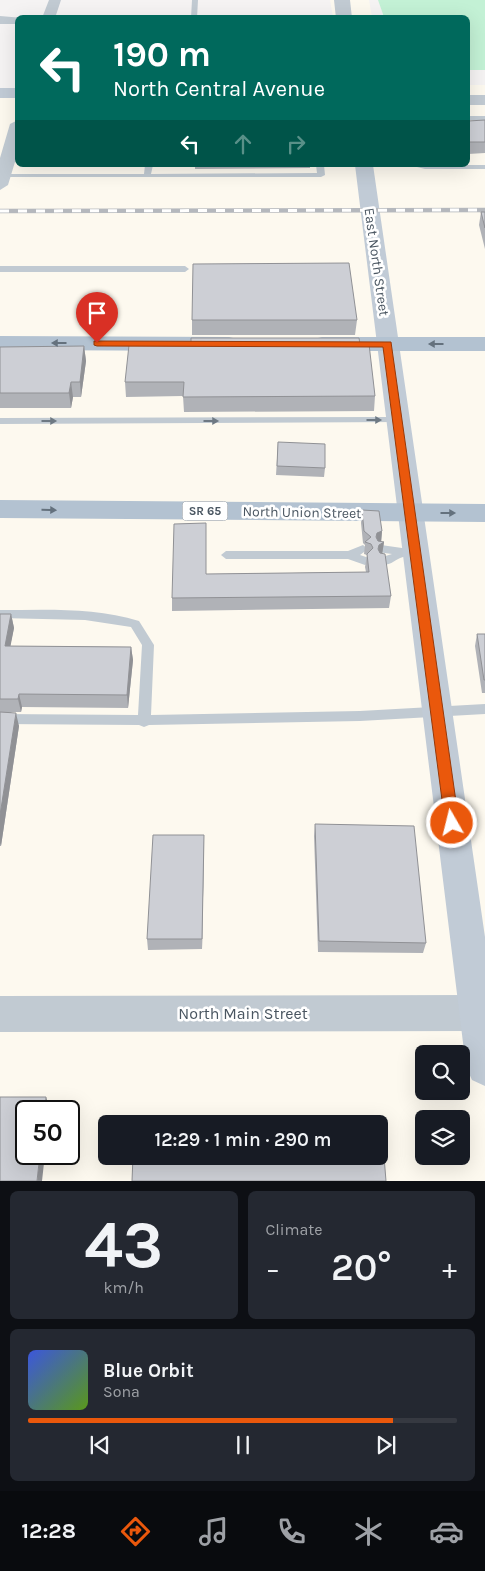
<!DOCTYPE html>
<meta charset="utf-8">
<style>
body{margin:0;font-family:Karla,sans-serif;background:#242831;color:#f1f3f6;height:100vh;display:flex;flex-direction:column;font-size:19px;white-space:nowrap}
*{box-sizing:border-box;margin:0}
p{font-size:16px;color:#9ea1a6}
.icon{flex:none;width:28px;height:28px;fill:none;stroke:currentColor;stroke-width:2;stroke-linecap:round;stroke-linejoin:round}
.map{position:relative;height:1181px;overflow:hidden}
.sheet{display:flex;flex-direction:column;gap:10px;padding:10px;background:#0d0f14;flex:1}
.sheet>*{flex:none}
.guide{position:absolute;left:15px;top:15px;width:455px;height:152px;border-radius:8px;box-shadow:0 5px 20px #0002;background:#00695c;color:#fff;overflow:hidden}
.controls{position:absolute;left:415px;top:1045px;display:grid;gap:10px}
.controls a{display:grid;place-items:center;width:55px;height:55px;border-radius:8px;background:#171b24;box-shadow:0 5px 20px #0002;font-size:25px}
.speed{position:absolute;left:15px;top:1100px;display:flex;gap:10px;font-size:25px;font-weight:700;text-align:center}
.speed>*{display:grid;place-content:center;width:65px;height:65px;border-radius:50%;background:#171b24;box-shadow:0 5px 20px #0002;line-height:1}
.speed .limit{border:2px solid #111;border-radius:8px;background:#fff;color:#111}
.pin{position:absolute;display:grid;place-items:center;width:42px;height:42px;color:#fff;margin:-51px -21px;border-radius:50% 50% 50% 0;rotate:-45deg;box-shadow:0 0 5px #0007}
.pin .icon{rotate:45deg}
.me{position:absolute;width:55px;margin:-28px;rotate:352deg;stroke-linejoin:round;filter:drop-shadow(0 0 4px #0008)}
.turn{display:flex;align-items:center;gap:18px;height:105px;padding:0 15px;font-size:22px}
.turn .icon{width:65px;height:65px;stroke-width:2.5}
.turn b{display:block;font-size:35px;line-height:42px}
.lanes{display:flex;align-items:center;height:48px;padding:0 15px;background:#0003;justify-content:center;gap:25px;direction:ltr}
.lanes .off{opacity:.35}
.big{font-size:38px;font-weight:600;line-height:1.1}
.sheet .widget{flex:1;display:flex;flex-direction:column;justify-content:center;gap:8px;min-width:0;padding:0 18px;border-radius:8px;background:#242831}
.sheet .dial{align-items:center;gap:0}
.dial b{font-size:65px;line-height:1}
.song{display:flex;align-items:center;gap:15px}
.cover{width:60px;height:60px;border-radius:8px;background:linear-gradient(135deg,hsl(230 70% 55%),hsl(90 70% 35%))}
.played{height:5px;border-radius:2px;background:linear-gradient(90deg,#ea580c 85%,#363941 85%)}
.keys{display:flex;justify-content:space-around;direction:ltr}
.heat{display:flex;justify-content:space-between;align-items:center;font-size:28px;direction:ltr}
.sheet .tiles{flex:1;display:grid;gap:10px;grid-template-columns:1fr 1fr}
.widget:last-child{grid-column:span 2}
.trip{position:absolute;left:98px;top:1115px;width:290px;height:50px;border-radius:8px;background:#171b24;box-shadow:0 5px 20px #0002;font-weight:600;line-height:50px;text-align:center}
.tabs{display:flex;height:80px;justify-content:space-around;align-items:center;background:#090b0e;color:#9ea1a6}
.tabs .icon{width:35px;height:35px}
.tabs .on{color:#ea580c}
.tabs b{font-size:22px;color:#f1f3f6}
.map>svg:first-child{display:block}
.commercial{fill:#fdf9ef;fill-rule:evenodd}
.green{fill:#c3f1d5}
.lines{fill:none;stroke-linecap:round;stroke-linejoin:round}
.service{fill:#c1cad2;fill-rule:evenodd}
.minor{fill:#c1cad2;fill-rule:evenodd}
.tertiary{fill:#c1cad2;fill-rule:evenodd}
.secondary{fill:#c1cbd6;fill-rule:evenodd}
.primary{fill:#b3c2d1;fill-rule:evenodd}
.rail-casing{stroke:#b5b8bd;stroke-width:4.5}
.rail{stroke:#fff;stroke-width:3;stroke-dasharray:9;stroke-linecap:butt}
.wall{fill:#b0b2b7}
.shaded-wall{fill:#909195}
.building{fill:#cdcfd5;stroke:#909195}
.oneway{fill:#64717d}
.oneway2{fill:#6e7983}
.route{fill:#ea580c;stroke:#983908}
.labels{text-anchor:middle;stroke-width:5;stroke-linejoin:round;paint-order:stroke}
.shield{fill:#fff;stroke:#808990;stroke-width:1}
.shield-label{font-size:12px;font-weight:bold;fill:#4a5661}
.street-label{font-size:14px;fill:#4a5661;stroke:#fff}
.near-street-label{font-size:16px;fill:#4a5661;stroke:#fff}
</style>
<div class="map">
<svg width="485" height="1181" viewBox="0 0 485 1181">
<rect width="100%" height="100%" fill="#f5f3f3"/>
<path class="commercial" d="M330 0H369L372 17H333Z
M468 85H485V1181H0V93H17L18 165H468ZM424 1054H461V1091H424ZM26 1111H69V1154H26ZM424 1119H461V1156H424ZM106 1124H379V1156H106Z"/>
<path class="green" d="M378 0H485V70H468V18L384 17Z"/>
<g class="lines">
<path class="service" d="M192 0H198L197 18H191Z
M468 116H485V120H468Z
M145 165H153L151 174 317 173 316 165H324L325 175 321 177H0V174H144Z
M409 165H485V169H425Z
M0 266H185L189 269 185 272H0Z
M398 417 403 420 401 422 0 424V418Z
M363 545 368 549 360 555 369 558 370 561 365 565 348 559H226L221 555 226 551H348Z
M381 545 416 550 421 554 416 558C412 558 406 556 403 557 393 560 391 567 379 564L378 561 379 558 392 554 377 552 376 549 377 546Z
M0 610C46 610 95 607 139 621L154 645 151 715 360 711 485 704V714L360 721 149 725 144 727 139 725 0 724V714L138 715 142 645 131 627 85 620 0 618Z"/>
<path class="minor" d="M49 0H61L55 18H42Z
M0 16 23 18H18V24H0Z
M18 120V152L8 185 0 190V158L10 124Z"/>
<path class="tertiary" d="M334 0H350L352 18H336Z
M468 95H485V105H468Z
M478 995 485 998V1028L478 1031 0 1032V996Z"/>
<path class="secondary" d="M0 88H18V98H0Z
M355 165H373L485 937V1086L472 1080 466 1067Z"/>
<path class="primary" d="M0 336 229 337 237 339 240 344 237 349 229 351 0 350Z
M322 337H485V351H322L314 349 311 344 314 339Z
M0 500 485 504V522L0 518Z"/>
<defs>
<path id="rail" d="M0 211 485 210"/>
</defs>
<use href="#rail" class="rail-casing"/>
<use href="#rail" class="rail"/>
</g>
<path class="wall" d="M485 120V153L468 154V121Z
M195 165H310V168L195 169Z
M481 212H485V249L479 225Z
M192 320H357L355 335H192Z
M360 344 375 396 374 411 184 412 183 396 126 397 125 382Z
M84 346 86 361 81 397H73L71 408H0V347Z
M278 442 325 468 324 477 276 475Z
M362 510 382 531 381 542H384L382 554 391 596 389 608 172 611V598L206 574 366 572 365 567 367 555 364 554 365 545 363 543 361 523Z
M0 614H11L14 628 10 646 131 647 133 660 128 708 22 707 21 712H11L19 726 1 846H0Z
M477 634H485V693H482L475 646Z
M315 824 426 943 423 953 318 952 314 836Z
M204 835V847L202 949 148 950 147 939Z"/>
<path class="shaded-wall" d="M84 346 86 361 81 397 80 382Z
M71 382 73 397 71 408 69 393Z
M382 531 381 543 375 545 377 533Z
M384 542 382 555 376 562 379 545Z
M11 614 14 628 8 659 5 646Z
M131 647 133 660 128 708 127 695Z
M19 694 22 707 21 712 18 699Z
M16 713 19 726 1 846 0 843V815Z
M204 835V847L202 949V939Z
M46 1097 50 1108 49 1111H45Z
M40 1154H45L42 1181H37Z"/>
<path class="building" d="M485 120V142H468V121Z
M481 212H485V228Z
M349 263 357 320H192L193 264Z
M191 338H359L360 344H369L375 396 183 397 184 382H125L129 345H191Z
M84 346 80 382H71L69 393H0V347Z
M278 442 325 444V468L277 466Z
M362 510 379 511 382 531 377 533 376 537 378 541 384 542 379 545 378 549 380 553 385 554 391 596 172 598 174 524 206 523V574L369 572 367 554 373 548 371 544 365 542 371 537 364 531Z
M0 614H11L5 646 131 647 127 695 19 694 18 699H0Z
M477 634H485V680H484Z
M0 712 16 713 0 815Z
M315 824 414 826 426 943 319 941Z
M153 835H204L202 939H147Z
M0 1097H46L45 1111H26V1154H40L37 1181H0Z
M381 1120 386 1181H132L133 1156H379V1124H135V1123Z"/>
<defs><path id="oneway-solid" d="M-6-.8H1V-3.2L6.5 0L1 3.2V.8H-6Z" transform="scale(1.25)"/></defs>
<g class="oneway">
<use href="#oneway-solid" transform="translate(59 343) rotate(-180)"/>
<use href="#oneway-solid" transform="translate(436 344) rotate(-180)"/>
<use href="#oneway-solid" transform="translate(49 510) rotate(1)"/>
<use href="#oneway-solid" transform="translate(448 513)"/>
</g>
<g class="oneway2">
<use href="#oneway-solid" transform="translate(374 420)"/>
<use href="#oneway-solid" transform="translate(49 421)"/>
<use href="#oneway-solid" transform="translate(211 421)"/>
</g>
<path class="route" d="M94 341 391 342 459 823 457 827H447L445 823 383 347 97 346 94 345Z"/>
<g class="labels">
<rect class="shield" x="182.5" y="501.5" width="45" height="19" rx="4"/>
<g class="shield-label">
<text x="205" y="515">SR 65</text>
</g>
<g class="street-label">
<text transform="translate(377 262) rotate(82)" y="5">East North Street</text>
<text transform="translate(302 512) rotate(1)" y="5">North Union Street</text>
</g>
<g class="near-street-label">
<text x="243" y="1019">North Main Street</text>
</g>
</g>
</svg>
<div class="controls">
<a><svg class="icon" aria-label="search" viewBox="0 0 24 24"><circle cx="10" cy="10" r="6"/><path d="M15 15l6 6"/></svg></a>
<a><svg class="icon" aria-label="layers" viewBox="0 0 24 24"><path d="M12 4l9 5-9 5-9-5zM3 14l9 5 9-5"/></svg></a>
</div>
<div class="speed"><div class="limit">50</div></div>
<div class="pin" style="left:97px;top:343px;background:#d93025"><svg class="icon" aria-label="arrive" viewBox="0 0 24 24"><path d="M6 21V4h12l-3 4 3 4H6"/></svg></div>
<svg class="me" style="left:452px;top:823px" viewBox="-20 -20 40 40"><circle r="17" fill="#ea580c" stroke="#fff" stroke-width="3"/><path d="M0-11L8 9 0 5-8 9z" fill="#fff"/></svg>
<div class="trip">12:29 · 1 min · 290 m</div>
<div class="guide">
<div class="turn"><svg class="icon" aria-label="left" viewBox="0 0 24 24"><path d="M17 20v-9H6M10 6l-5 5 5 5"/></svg><div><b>190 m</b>North Central Avenue</div></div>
<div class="lanes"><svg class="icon" aria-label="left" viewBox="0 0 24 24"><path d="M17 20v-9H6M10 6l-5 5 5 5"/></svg><svg class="icon off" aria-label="ahead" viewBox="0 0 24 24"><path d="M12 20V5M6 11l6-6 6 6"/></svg><svg class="icon off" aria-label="right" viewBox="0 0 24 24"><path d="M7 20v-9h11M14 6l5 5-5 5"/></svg></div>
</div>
</div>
<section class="sheet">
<div class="tiles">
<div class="widget dial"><b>43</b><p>km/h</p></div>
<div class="widget"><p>Climate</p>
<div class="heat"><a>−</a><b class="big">20°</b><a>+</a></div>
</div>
<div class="widget">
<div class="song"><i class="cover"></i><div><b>Blue Orbit</b><p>Sona</p></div></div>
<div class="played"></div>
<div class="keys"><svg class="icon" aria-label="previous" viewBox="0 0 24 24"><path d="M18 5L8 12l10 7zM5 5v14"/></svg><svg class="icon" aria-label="pause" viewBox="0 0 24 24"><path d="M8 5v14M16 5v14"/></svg><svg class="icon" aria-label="next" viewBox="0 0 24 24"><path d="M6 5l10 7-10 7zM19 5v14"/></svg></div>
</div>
</div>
</section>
<nav class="tabs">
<b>12:28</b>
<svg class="icon on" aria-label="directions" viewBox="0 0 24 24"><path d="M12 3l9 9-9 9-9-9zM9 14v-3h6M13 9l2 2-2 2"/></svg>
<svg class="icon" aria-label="music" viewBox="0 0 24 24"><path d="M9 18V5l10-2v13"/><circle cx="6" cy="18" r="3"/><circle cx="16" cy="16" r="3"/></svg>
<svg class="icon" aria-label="phone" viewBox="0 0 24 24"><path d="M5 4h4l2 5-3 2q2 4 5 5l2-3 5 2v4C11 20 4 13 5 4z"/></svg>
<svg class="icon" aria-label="climate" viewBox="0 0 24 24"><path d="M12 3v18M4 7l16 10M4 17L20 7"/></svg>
<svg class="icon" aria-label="car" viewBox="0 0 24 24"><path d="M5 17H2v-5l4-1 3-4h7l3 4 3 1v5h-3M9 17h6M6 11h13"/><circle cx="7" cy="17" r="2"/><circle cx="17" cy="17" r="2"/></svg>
</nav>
